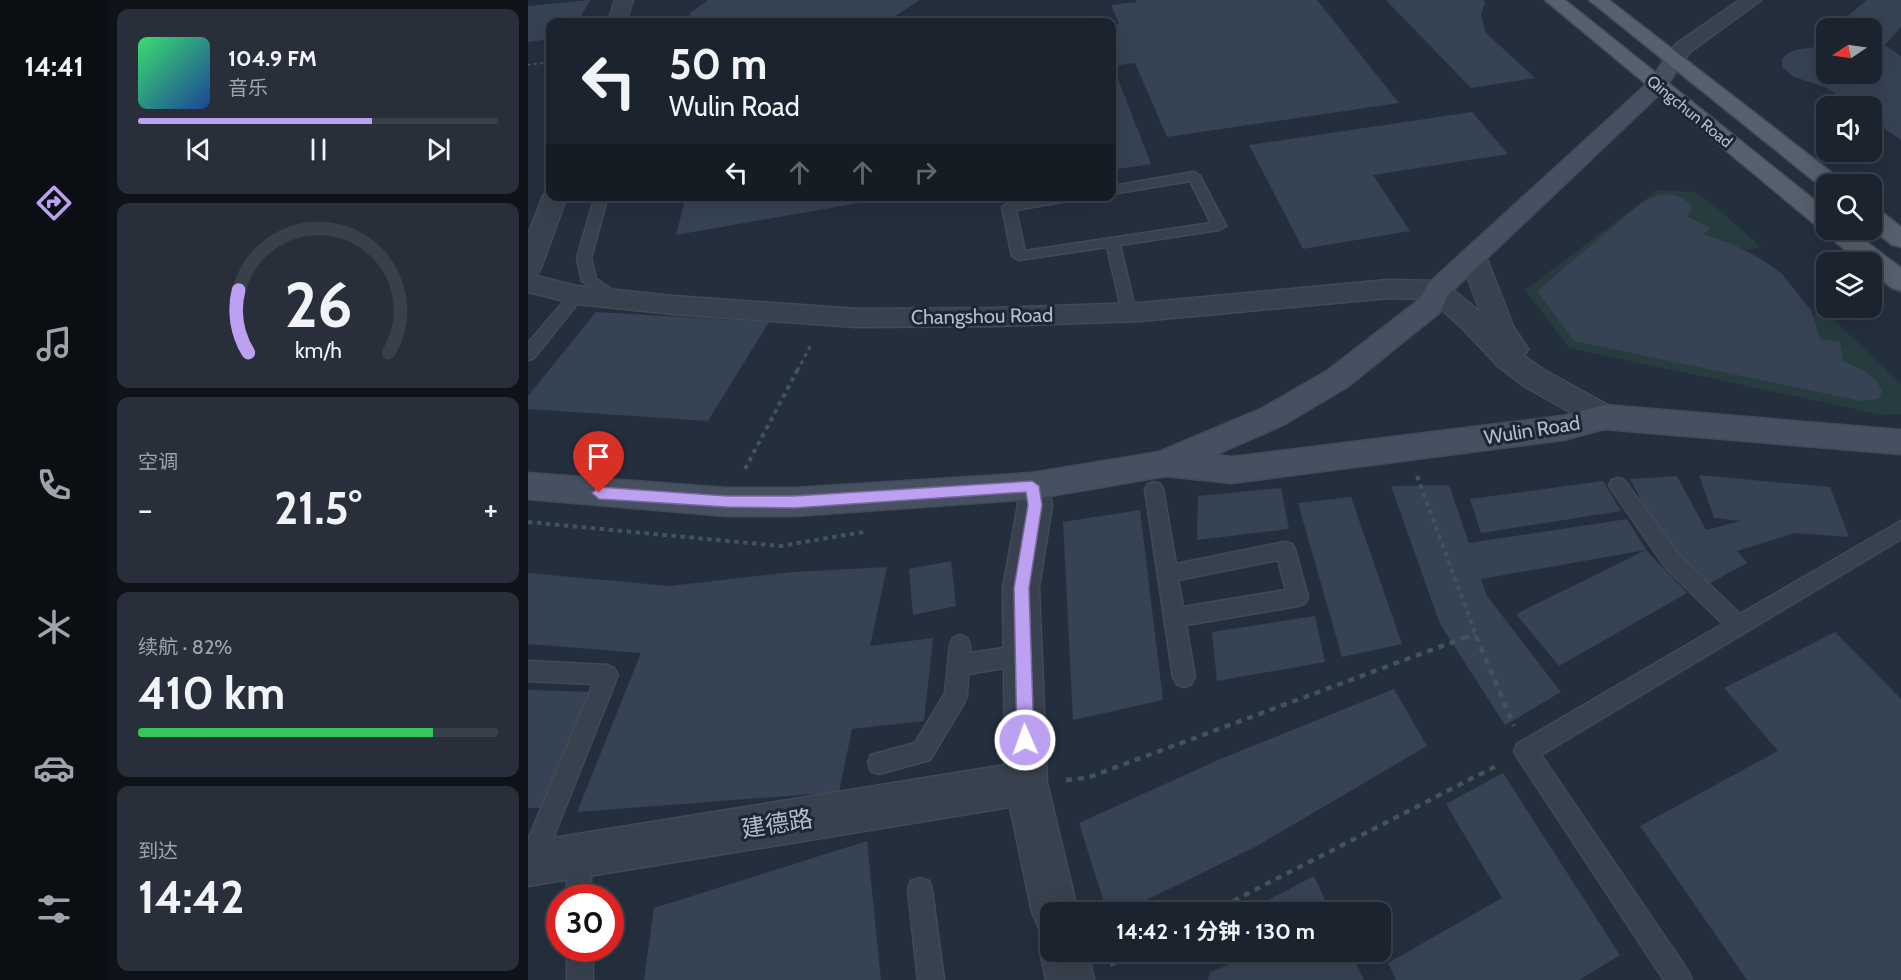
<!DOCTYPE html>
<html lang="zh">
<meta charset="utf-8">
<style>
body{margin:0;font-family:Cabin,"Noto Sans SC",sans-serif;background:#282f3a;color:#f1f3f6;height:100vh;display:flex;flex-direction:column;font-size:22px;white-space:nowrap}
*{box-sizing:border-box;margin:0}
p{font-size:20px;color:#a0a4aa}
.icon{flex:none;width:33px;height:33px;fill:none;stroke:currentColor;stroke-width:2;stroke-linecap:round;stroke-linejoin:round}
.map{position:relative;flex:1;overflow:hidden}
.panel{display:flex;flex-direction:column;gap:9px;padding:9px;background:#0f1319;width:420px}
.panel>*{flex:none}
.hud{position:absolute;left:18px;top:18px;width:570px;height:183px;border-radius:12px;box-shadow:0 6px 24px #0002,0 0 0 2px #39404a;background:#1b232e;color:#f1f3f6;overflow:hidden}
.needle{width:39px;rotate:257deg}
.tools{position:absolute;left:1288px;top:18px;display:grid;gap:12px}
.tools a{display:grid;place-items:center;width:66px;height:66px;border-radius:12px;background:#1b232e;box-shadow:0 6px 24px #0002,0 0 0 2px #39404a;font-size:30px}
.speed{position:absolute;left:18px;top:884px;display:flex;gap:12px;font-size:30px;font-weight:700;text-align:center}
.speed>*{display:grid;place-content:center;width:78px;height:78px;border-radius:50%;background:#1b232e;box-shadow:0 6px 24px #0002,0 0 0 2px #39404a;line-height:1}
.speed .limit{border:9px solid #d22;background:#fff;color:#111}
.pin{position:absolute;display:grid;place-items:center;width:51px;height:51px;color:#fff;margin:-62px -26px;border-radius:50% 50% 50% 0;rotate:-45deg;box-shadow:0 0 6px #0007}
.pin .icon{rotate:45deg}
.me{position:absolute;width:66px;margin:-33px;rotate:358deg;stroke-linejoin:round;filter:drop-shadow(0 0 4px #0008)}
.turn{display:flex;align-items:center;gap:21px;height:126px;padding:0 24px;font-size:27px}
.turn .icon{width:78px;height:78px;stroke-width:2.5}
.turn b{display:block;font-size:42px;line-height:51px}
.lanes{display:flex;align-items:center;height:57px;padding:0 24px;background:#0003;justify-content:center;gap:30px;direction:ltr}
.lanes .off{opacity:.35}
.big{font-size:45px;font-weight:700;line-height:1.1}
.panel .tile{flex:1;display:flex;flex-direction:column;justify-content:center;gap:9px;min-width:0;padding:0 21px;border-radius:12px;background:#282f3a}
.panel .dial{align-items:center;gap:0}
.dial svg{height:156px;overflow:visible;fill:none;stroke:#39404a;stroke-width:7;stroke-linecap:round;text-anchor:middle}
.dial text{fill:#f1f3f6;stroke:none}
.song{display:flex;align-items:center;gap:18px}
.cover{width:72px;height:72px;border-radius:9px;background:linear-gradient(135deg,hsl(140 70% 55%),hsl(220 70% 35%))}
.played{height:6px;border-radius:3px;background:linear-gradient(90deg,#bca0f2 65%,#39404a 65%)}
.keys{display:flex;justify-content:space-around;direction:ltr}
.heat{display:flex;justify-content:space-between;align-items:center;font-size:33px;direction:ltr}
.charge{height:9px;border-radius:4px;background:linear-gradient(90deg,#34c759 82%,#39404a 0)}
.trip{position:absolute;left:512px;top:902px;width:351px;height:60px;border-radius:12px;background:#1b232e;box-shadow:0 6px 24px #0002,0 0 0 2px #39404a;font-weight:700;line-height:60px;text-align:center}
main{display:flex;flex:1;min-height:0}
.tab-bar{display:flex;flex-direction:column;width:108px;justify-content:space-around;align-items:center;background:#0b0e12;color:#a0a4aa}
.tab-bar .icon{width:42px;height:42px}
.tab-bar .active{color:#bca0f2}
.tab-bar b{font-size:27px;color:#f1f3f6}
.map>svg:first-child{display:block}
.green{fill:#263c3f}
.building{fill:#364354}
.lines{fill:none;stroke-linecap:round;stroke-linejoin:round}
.lane-casing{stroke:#414a57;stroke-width:3}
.street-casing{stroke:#414a57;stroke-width:3}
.secondary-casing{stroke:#414a57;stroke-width:3}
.primary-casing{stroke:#414a57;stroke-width:3}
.path-far3{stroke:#3f5557;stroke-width:2;stroke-dasharray:3 3;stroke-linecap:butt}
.path-far2{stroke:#3f5557;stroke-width:3;stroke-dasharray:4 4;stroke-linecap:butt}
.path-far1{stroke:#3f5557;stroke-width:4;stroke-dasharray:4.5 4.5;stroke-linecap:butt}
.path{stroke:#3f5557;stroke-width:4.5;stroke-dasharray:6 6;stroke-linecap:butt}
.lane{fill:#38414e;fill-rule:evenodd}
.street{fill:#38414e;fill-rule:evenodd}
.secondary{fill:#465061;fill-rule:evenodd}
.primary{fill:#56606e;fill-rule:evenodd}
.route{fill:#bca0f2;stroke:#7a689d;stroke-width:1.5}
.labels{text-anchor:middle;stroke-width:6;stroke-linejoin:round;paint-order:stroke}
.far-street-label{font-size:16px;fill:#b4bcc9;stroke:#1d2633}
.street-label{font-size:20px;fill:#b4bcc9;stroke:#1d2633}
.near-street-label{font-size:24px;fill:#b4bcc9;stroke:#1d2633}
</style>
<main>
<nav class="tab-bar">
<b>14:41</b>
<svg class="icon active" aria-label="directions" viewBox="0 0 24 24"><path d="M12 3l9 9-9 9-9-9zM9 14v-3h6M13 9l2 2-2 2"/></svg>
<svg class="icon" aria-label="music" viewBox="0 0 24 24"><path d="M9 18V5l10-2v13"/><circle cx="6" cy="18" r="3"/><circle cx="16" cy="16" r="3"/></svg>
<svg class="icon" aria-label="phone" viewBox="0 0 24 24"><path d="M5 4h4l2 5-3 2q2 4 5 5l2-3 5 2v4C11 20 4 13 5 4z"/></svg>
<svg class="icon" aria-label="climate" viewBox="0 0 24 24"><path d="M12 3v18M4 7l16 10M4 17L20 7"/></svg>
<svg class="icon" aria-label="car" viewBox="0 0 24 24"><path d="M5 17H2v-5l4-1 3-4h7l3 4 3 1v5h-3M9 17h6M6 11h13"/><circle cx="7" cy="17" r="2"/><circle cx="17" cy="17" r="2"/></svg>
<svg class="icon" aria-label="filters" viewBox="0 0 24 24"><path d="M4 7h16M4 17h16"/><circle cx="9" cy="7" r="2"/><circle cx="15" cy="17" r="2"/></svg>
</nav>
<section class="panel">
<div class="tile">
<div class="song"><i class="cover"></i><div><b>104.9 FM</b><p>音乐</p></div></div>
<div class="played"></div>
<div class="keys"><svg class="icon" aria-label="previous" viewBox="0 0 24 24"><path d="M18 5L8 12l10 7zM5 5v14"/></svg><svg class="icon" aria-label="pause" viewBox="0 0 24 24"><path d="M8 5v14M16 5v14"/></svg><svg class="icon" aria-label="next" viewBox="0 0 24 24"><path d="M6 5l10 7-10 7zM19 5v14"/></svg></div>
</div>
<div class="tile dial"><svg viewBox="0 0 100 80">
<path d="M14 69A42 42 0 1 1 86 69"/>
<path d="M14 69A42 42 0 0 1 9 37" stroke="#bca0f2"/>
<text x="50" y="56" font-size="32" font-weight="700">26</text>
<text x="50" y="72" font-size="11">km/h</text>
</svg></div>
<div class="tile"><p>空调</p>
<div class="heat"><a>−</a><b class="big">21.5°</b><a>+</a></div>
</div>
<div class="tile"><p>续航 · 82%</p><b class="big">410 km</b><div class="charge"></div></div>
<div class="tile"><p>到达</p><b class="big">14:42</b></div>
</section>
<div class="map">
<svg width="1373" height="980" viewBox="0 0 1373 980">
<rect width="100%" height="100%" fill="#242f3e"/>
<path class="green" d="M1130 190 1165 192 1181 201 1233 247 1203 253 1267 315 1300 314 1373 384V414L1355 415 1041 348 997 290Z"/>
<path class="building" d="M62 0 50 22H22V39L0 42V6Z
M180 0H392L358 22H160L162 13Z
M608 0H789L871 103 639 137 607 63 585 66 623 164 584 170V25L591 24 583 5 608 2Z
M858 0H955L957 2 953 15 958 33 1007 78 943 88Z
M1339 0H1373V27L1357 45 1373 56V140L1344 120V106H1324L1297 87 1266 77 1254 67V59L1262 52 1272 49 1296 46 1288 43 1299 34V74H1344V28H1305Z
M944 112 980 154 845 175 882 231 775 249 721 145Z
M1142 194 1153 197 1161 203 1164 210 1158 216 1183 228 1175 234 1206 245 1233 259 1253 273 1283 310 1292 339 1312 342 1315 361 1335 370 1348 380 1354 391 1351 399 1333 401 1046 341 1009 291 1113 203 1131 195Z
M158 196H344L342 201 148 235Z
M68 312 241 322 180 421 0 409V396Z
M1171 475 1302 487 1321 537 1267 533 1209 551 1219 563 1175 587 1124 521 1102 479 1149 476 1178 530 1213 521 1186 518Z
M1075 481 1093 511 953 533 942 499Z
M921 485 941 543 1099 519 1118 550 1159 593 1031 666 988 614 1118 550 953 579 959 596 1033 692 977 725 912 624 863 486Z
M753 488 761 529 669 540 670 496Z
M823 497 874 644 814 657 770 503Z
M612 510 635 700 545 720 535 522Z
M423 561 428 606 385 615 381 569Z
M359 567 342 646 405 638 396 721 324 729 311 792 49 812 113 653 0 644V573L141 586 266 572Z
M787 616 797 662 689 681 684 632Z
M1307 632 1373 699V980H1219L1112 826 1250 751 1196 688Z
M866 689 899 746 727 847 594 912H579L551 823 690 760Z
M0 690 68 692 14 808H0Z
M975 773 1092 955 1051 980H868L860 963 974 898 918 804Z
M339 841 353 980H116L126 908Z
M786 876 803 912H717Z
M725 951H822L836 980H680L682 972 726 954Z"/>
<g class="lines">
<defs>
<path id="lane" d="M666 172 672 176 698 226 691 230 592 245 608 312 606 316H596L594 312 579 247 491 260 484 256 474 207C487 195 533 196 551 196L545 200 488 210 497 251 683 223 662 181 584 194V186Z
M67 196H80L63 258 68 279 98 299 91 304 54 281 49 258Z
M49 290 56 295 54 298 6 358 0 360V343L44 292Z
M1090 478 1096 480 1152 556 1212 614 1373 521V539L1013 755 1160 971 1164 980H1136L986 752 989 744 1195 624 1138 568 1084 490 1081 485 1084 480Z
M626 482 632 484 635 489 648 564 757 542 764 544 767 550 780 597 777 603 770 606 658 625 667 677 663 684 656 687 649 684 645 677 617 489 620 484ZM750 560 758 590 655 607 650 580Z
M432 635 439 638 442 645V653L495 645 502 648 505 655 502 662 495 665 440 674 439 696 436 703 402 760 351 774 343 771 340 763 343 755 387 743 417 693 422 645 425 638Z
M0 661 79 665 86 668 90 675 12 871 3 874 0 873V840L65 684 0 681Z
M51 844 60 847 63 856V897H39V856L42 847Z
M392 878 401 881 404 890 416 980H390L380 890 383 881Z
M39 948H65V980H39Z"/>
<path id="street" d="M87 0H105L98 22H80Z
M1212 0H1233L1162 52 1152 65H1138L1135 61 1148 44Z
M22 190V196H39L13 268 9 274 4 275 49 286 145 296 328 309 467 308 612 303 860 280 909 281 918 284 953 313 932 257 936 251 945 249 954 251 958 257 985 326 1000 349 996 356 1016 370 1087 409 1091 417 1087 425 1076 429 1065 425 996 386 970 366 934 328 902 299 860 298 612 321 467 326 328 327 145 314 49 304 0 292V235L15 196Z
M504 473 516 477 520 486 524 505 511 588 519 783 550 912H522V933L511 928 504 912 482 807 0 886V842L477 765 475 588 490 505 488 486 492 477Z
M522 933V951H560L566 980H518L512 951 519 934Z"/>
<path id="secondary" d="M1145 55 1152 57 1155 61 1137 89 920 295 912 312 819 387 755 425 687 455 704 457 1035 416 1076 405 1373 430V454L1076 429 1035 440 704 483 638 476 504 499 266 516H199L0 499V473L199 488H266L504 473 631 452 733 409 799 371 891 300 900 284 1122 81 1138 57Z"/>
<path id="primary" d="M1017 0H1037L1299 210V230H1323L1373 268V291L1364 288 1344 272V262H1332L1299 235 1296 229 1290 227Z
M1061 0H1081L1312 179 1315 184H1299V190L1296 189Z
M1344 209 1353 211 1373 227V247L1364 245 1344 228Z"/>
</defs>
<use href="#lane" class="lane-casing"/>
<use href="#street" class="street-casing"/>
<use href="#secondary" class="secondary-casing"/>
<use href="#primary" class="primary-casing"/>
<path class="path-far3" d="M0 65 22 62"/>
<path class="path-far2" d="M269 371 284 343"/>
<path class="path-far1" d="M217 469 270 369
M889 476 949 638
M0 522 252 546 336 532
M937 638 947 634"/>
<path class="path" d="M948 636 986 726
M538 780 559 778 941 636
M684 912 972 764
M582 965 608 951"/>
<use href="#lane" class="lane"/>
<use href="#street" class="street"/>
<use href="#secondary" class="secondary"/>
<use href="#primary" class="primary"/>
</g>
<path class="route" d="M504 481 511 486 514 505 501 588 506 740 503 746 497 749 491 746 489 740 486 588 500 505 498 492 266 508 199 507 71 499 64 493 71 487 199 496H266Z"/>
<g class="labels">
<g class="far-street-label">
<text transform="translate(1162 111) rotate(39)" y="6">Qingchun Road</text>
</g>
<g class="street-label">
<text transform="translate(454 316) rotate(-1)" y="7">Changshou Road</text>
<text transform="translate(1004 430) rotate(-9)" y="7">Wulin Road</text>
</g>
<g class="near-street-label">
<text transform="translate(249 824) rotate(-9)" y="8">建德路</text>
</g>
</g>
</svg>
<div class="tools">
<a><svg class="needle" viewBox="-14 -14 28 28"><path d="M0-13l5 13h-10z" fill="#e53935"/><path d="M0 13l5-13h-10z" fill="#a0a4aa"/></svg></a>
<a><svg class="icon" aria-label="sound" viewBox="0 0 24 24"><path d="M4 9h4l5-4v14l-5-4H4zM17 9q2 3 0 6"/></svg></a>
<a><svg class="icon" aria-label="search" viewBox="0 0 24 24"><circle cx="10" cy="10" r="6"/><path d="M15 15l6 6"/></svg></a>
<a><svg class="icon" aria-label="layers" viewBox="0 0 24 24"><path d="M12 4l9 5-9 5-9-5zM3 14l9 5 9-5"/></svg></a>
</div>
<div class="speed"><div class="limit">30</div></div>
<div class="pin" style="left:71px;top:493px;background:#d93025"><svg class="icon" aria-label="arrive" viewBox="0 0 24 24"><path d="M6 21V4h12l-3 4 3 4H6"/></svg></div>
<svg class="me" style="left:497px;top:740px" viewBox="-20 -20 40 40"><circle r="17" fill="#bca0f2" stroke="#fff" stroke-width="3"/><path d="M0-11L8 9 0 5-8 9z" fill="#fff"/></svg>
<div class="trip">14:42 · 1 分钟 · 130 m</div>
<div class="hud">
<div class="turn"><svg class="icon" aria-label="left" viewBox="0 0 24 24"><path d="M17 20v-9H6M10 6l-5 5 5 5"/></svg><div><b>50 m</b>Wulin Road</div></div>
<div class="lanes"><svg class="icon" aria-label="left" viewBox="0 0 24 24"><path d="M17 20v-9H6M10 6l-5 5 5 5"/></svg><svg class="icon off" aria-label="ahead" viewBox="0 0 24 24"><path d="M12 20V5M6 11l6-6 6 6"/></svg><svg class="icon off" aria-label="ahead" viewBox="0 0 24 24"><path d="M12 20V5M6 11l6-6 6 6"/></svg><svg class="icon off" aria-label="right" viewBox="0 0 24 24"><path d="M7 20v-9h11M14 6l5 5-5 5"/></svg></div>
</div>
</div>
</main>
